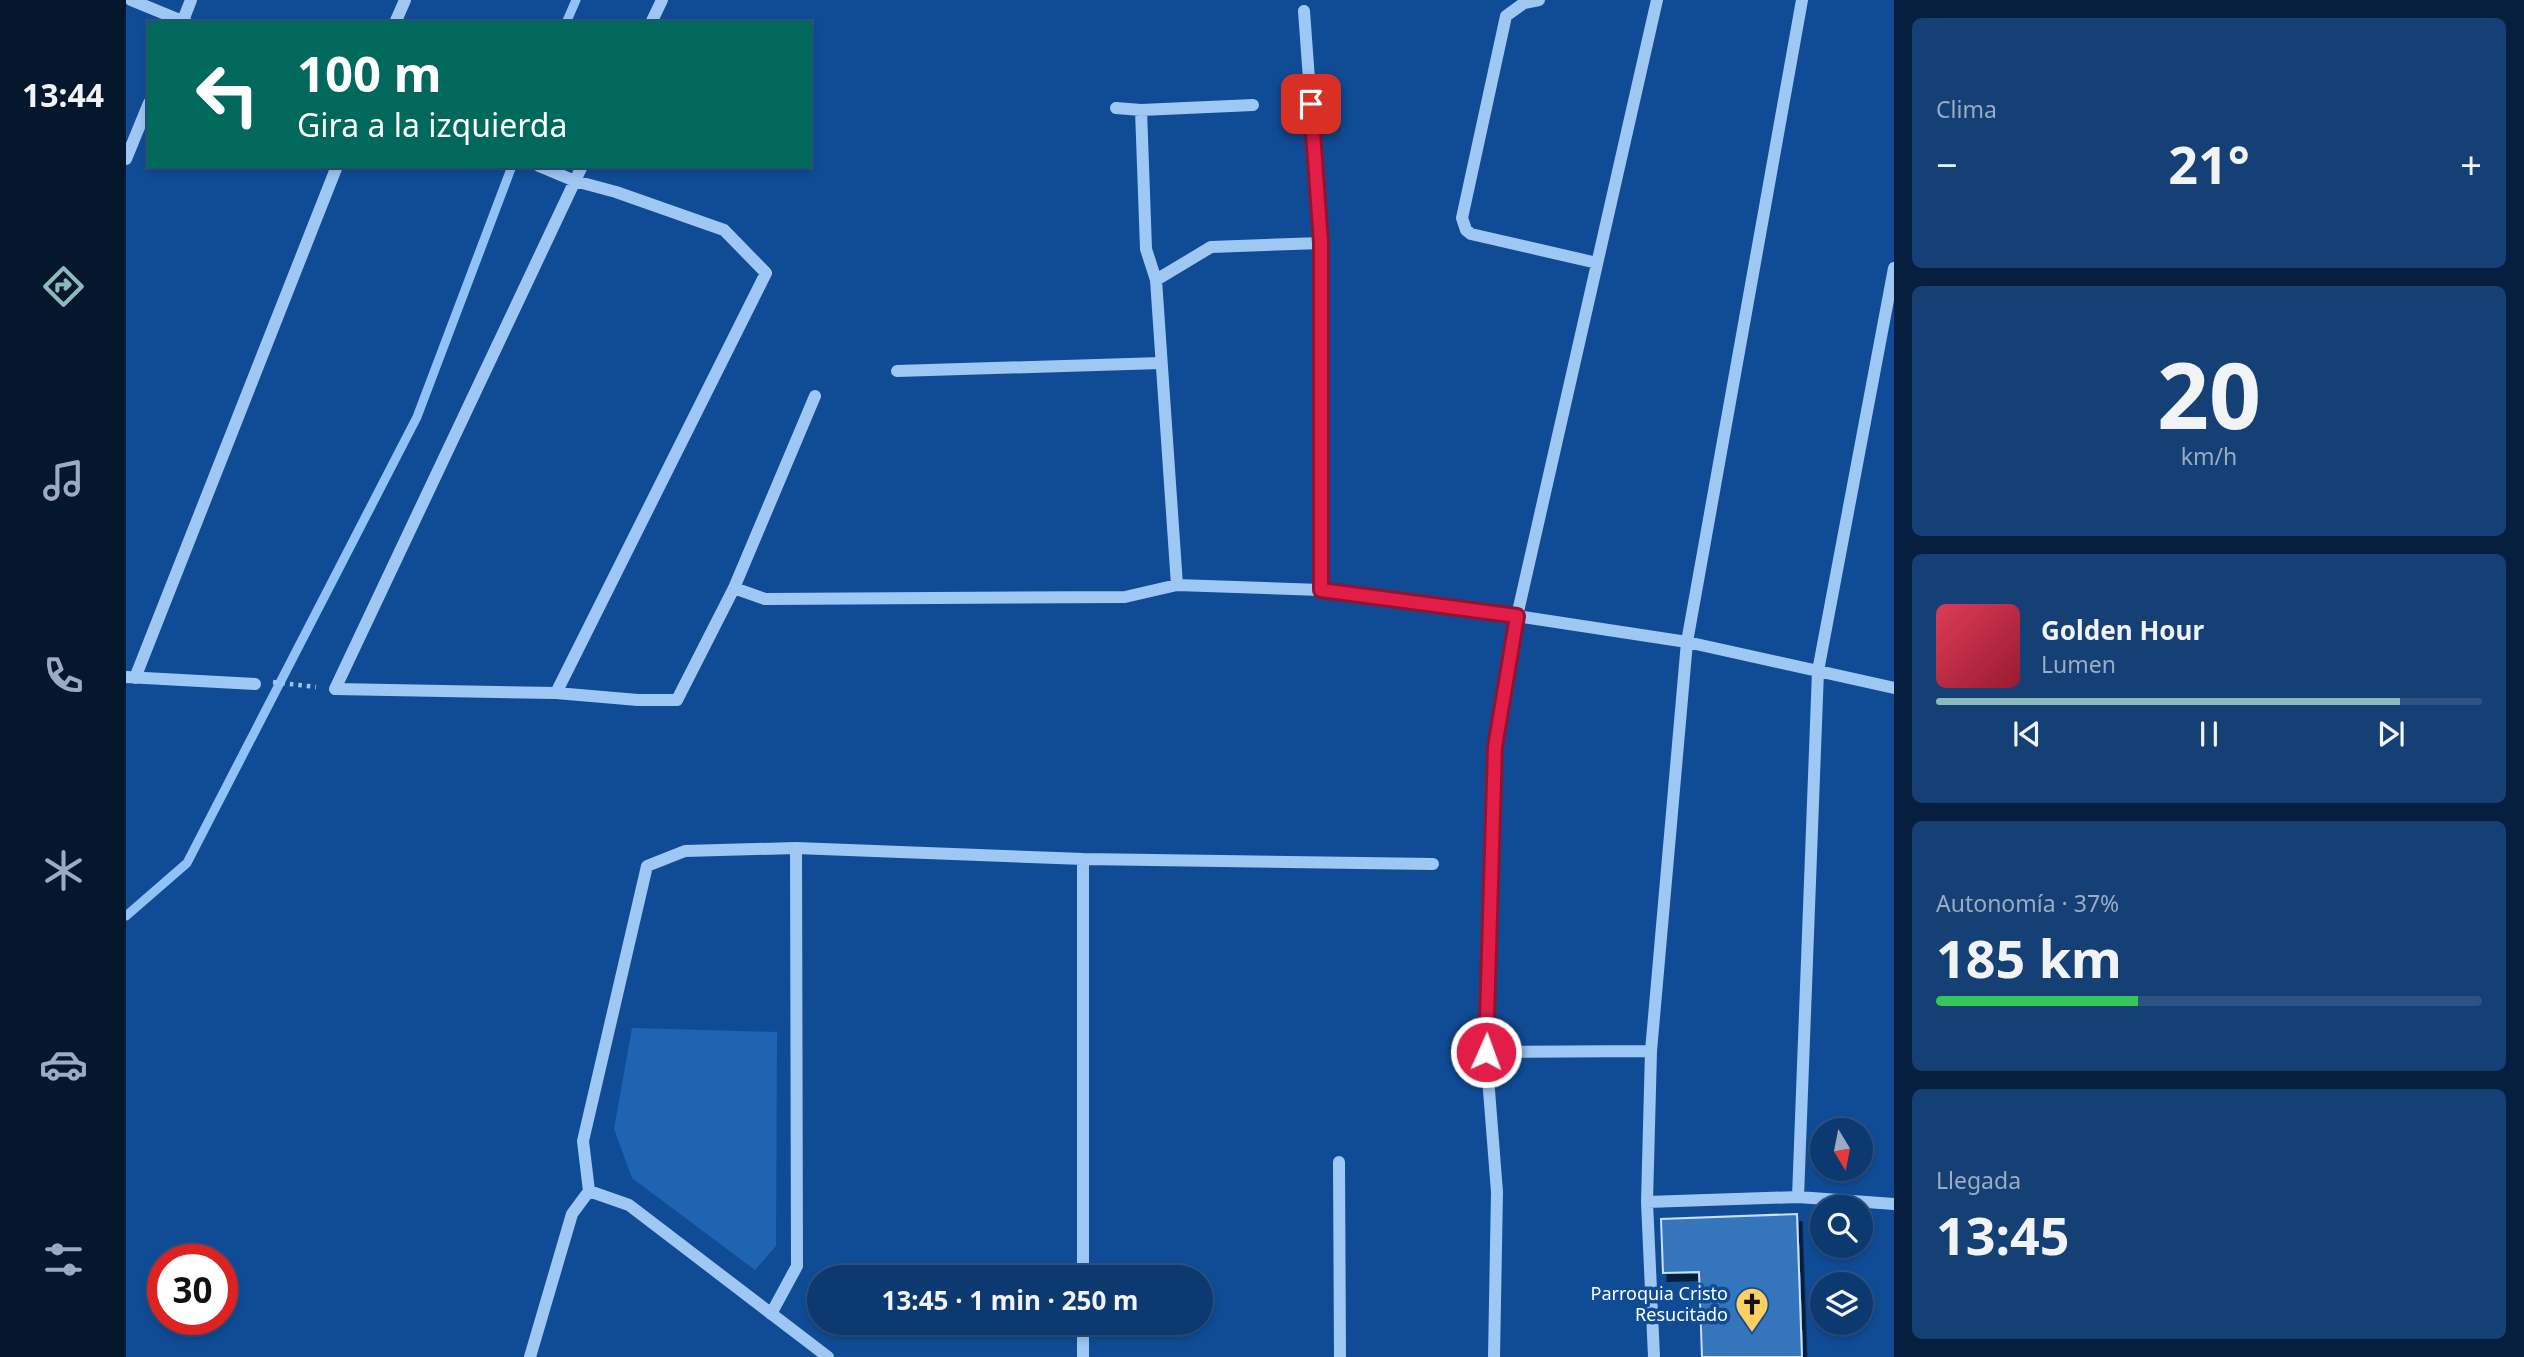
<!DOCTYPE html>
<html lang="es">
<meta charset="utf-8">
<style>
body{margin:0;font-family:"Noto Sans",sans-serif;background:#154075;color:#f1f3f6;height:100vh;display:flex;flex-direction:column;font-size:26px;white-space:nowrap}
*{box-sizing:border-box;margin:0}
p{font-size:23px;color:#9aacc3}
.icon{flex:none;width:38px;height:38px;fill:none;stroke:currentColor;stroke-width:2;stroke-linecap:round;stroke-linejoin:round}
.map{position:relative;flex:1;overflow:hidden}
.details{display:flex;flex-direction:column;gap:18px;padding:18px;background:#071f3e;width:630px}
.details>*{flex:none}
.banner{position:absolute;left:21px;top:21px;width:665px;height:147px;border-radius:0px;box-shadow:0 4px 10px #0003,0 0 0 2px #2c5383;background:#00695c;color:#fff;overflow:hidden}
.needle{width:46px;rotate:170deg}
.buttons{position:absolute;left:1684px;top:1118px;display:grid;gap:14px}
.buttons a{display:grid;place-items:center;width:63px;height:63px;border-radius:50%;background:#0c3970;box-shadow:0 4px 10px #0003,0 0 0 2px #2c5383;font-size:35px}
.speed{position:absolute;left:21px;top:1244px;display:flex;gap:14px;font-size:35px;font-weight:700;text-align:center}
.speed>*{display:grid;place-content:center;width:91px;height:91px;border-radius:50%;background:#0c3970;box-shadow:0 4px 10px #0003,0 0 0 2px #2c5383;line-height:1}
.speed .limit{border:10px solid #d22;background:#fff;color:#111}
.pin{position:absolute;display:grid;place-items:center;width:60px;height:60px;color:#fff;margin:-30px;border-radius:14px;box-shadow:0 4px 10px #0006}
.me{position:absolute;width:77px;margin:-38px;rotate:2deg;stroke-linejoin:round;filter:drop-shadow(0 0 5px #0008)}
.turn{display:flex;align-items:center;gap:24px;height:147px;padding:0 35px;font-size:32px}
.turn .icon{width:91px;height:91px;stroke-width:2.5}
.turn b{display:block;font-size:49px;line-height:60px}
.big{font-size:52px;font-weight:700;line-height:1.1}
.details .tile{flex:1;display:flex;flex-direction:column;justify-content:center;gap:10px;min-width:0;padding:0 24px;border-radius:10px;background:#154075}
.details .dial{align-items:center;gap:0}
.dial b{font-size:91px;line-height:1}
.song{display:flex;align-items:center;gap:21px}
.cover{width:84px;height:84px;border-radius:10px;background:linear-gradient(135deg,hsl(350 70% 55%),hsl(350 70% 35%))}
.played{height:7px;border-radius:4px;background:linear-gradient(90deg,#8bbbb9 85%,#2c5383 85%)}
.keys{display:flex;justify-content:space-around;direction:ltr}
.heat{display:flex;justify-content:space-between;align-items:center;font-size:38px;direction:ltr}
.charge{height:10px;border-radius:5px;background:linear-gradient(90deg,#34c759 37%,#2c5383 0)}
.trip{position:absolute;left:681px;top:1265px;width:406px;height:70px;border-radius:35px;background:#0c3970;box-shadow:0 4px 10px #0003,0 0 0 2px #2c5383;font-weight:700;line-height:70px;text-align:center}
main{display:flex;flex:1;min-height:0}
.menu{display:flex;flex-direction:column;width:126px;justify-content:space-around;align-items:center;background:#05172d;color:#9aacc3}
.menu .icon{width:49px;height:49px}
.menu .selected{color:#8bbbb9}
.menu b{font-size:32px;color:#f1f3f6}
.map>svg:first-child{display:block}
.green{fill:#1f64b3}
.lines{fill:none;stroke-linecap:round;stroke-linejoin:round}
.stream{stroke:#91c2f7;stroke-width:9}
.building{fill:#3474bc;stroke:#c7e1fe;stroke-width:2;filter:url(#shadow)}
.path{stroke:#9fc7f4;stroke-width:4.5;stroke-dasharray:3.5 5;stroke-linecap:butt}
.minor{stroke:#9fc7f4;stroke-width:12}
.route-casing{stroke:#92132f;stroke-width:18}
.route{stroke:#e11d48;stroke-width:12}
.labels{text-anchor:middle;stroke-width:7;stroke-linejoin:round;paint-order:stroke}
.poi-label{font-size:18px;fill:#fff;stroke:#104c96;text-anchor:end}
</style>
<main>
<nav class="menu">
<b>13:44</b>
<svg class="icon selected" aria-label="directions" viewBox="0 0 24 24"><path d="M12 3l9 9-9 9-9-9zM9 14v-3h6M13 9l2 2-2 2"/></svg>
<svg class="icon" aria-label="music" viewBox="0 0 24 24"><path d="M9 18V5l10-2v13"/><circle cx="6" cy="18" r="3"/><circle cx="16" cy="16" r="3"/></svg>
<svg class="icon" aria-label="phone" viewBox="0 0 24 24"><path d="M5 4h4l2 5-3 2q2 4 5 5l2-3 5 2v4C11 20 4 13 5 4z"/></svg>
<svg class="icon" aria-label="climate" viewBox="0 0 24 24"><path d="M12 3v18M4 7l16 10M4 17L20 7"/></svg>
<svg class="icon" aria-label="car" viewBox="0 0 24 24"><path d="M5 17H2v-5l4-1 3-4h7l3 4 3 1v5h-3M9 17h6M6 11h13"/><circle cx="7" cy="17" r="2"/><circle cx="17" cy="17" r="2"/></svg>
<svg class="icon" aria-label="filters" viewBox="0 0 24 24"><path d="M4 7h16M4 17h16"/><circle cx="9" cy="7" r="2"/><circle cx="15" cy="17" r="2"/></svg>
</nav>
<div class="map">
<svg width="1768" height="1357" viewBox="0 0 1768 1357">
<defs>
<filter id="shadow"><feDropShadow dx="4.5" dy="8" stdDeviation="0" flood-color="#0009"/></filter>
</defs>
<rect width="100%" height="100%" fill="#104c96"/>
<path class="green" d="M506 1028 651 1032 650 1246 629 1270 506 1178 488 1129Z"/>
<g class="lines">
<path class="stream" d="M440 23 450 0
M0 916 61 863 291 417 386 166"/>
</g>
<path class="building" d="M1671 1214 1676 1357H1576L1573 1272 1537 1273 1535 1219Z"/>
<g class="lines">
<path class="path" d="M147 682 190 687"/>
<path class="minor" d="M5 0 61 23
M1413 0 1398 3 1380 16 1336 218 1340 230 1345 234 1471 263
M1178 11 1195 243V590
M56 23 65 0
M269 23 279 0
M525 23 536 0
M990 108 1015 110 1127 105
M1015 110 1020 249 1030 280 1051 585 1195 590 1391 616 1561 642 1768 688
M0 159 23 103
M413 166 449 181 490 192 598 230 640 273 430 693
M456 166 209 689 430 693 512 700H551L608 588 689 396
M1030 280 1085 247 1195 243
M771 371 1035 363
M608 588 639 599 999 597 1051 585
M0 677 129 684
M9 678 211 166
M1360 1052 1525 1051
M1213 1162 1214 1357
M463 1191 503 1205 702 1357
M1672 1197 1692 671 1768 268
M1521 1202 1672 1197 1768 1204
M957 1278V859
M645 1314 671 1266 670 848
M404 1357 446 1214 463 1191 457 1141 521 866 559 851 670 848 957 859 1307 864
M957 1357V1323
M1368 1357 1371 1192 1360 1052 1369 747 1391 616 1531 0
M1528 1357 1521 1202 1525 1051 1561 642 1676 0"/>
</g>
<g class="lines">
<defs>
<path id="route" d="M1185 104 1195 243V590L1391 616 1369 747 1360 1052"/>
</defs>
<use href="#route" class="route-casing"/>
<use href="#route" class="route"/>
</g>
<defs>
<symbol id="church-pin" viewBox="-11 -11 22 30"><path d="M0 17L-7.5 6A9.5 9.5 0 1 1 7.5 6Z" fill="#ffcf62" stroke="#104c96"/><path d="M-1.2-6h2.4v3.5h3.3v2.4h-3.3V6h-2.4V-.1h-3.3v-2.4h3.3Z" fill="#111"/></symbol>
</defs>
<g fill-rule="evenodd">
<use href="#church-pin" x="1607" y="1285" width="38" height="52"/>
</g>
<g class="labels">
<g class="poi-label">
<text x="1602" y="1300">Parroquia Cristo<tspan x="1602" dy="21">Resucitado</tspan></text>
</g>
</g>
</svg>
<div class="buttons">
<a><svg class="needle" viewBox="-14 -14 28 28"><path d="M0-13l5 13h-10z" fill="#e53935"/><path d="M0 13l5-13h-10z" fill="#9aacc3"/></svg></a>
<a><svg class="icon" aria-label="search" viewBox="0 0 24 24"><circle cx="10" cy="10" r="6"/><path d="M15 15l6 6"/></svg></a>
<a><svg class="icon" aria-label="layers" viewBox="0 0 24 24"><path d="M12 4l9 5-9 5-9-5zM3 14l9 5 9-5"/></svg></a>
</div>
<div class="speed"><div class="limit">30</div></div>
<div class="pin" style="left:1185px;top:104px;background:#d93025"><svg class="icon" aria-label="arrive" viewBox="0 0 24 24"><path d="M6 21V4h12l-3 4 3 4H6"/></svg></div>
<svg class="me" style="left:1360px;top:1052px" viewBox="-20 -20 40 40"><circle r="17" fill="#e11d48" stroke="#fff" stroke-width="3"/><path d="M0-11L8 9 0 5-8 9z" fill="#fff"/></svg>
<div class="trip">13:45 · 1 min · 250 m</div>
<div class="banner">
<div class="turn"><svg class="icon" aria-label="left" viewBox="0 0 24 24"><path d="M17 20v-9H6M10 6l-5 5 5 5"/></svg><div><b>100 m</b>Gira a la izquierda</div></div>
</div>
</div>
<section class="details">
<div class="tile"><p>Clima</p>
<div class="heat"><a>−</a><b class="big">21°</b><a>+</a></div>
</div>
<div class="tile dial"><b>20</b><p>km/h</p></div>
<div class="tile">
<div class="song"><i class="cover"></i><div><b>Golden Hour</b><p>Lumen</p></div></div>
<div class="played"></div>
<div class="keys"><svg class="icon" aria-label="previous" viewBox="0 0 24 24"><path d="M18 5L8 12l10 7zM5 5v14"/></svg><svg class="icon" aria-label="pause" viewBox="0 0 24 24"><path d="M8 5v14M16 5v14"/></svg><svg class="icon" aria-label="next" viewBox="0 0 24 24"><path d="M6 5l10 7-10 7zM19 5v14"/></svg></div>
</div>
<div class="tile"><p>Autonomía · 37%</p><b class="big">185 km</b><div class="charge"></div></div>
<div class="tile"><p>Llegada</p><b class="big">13:45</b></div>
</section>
</main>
